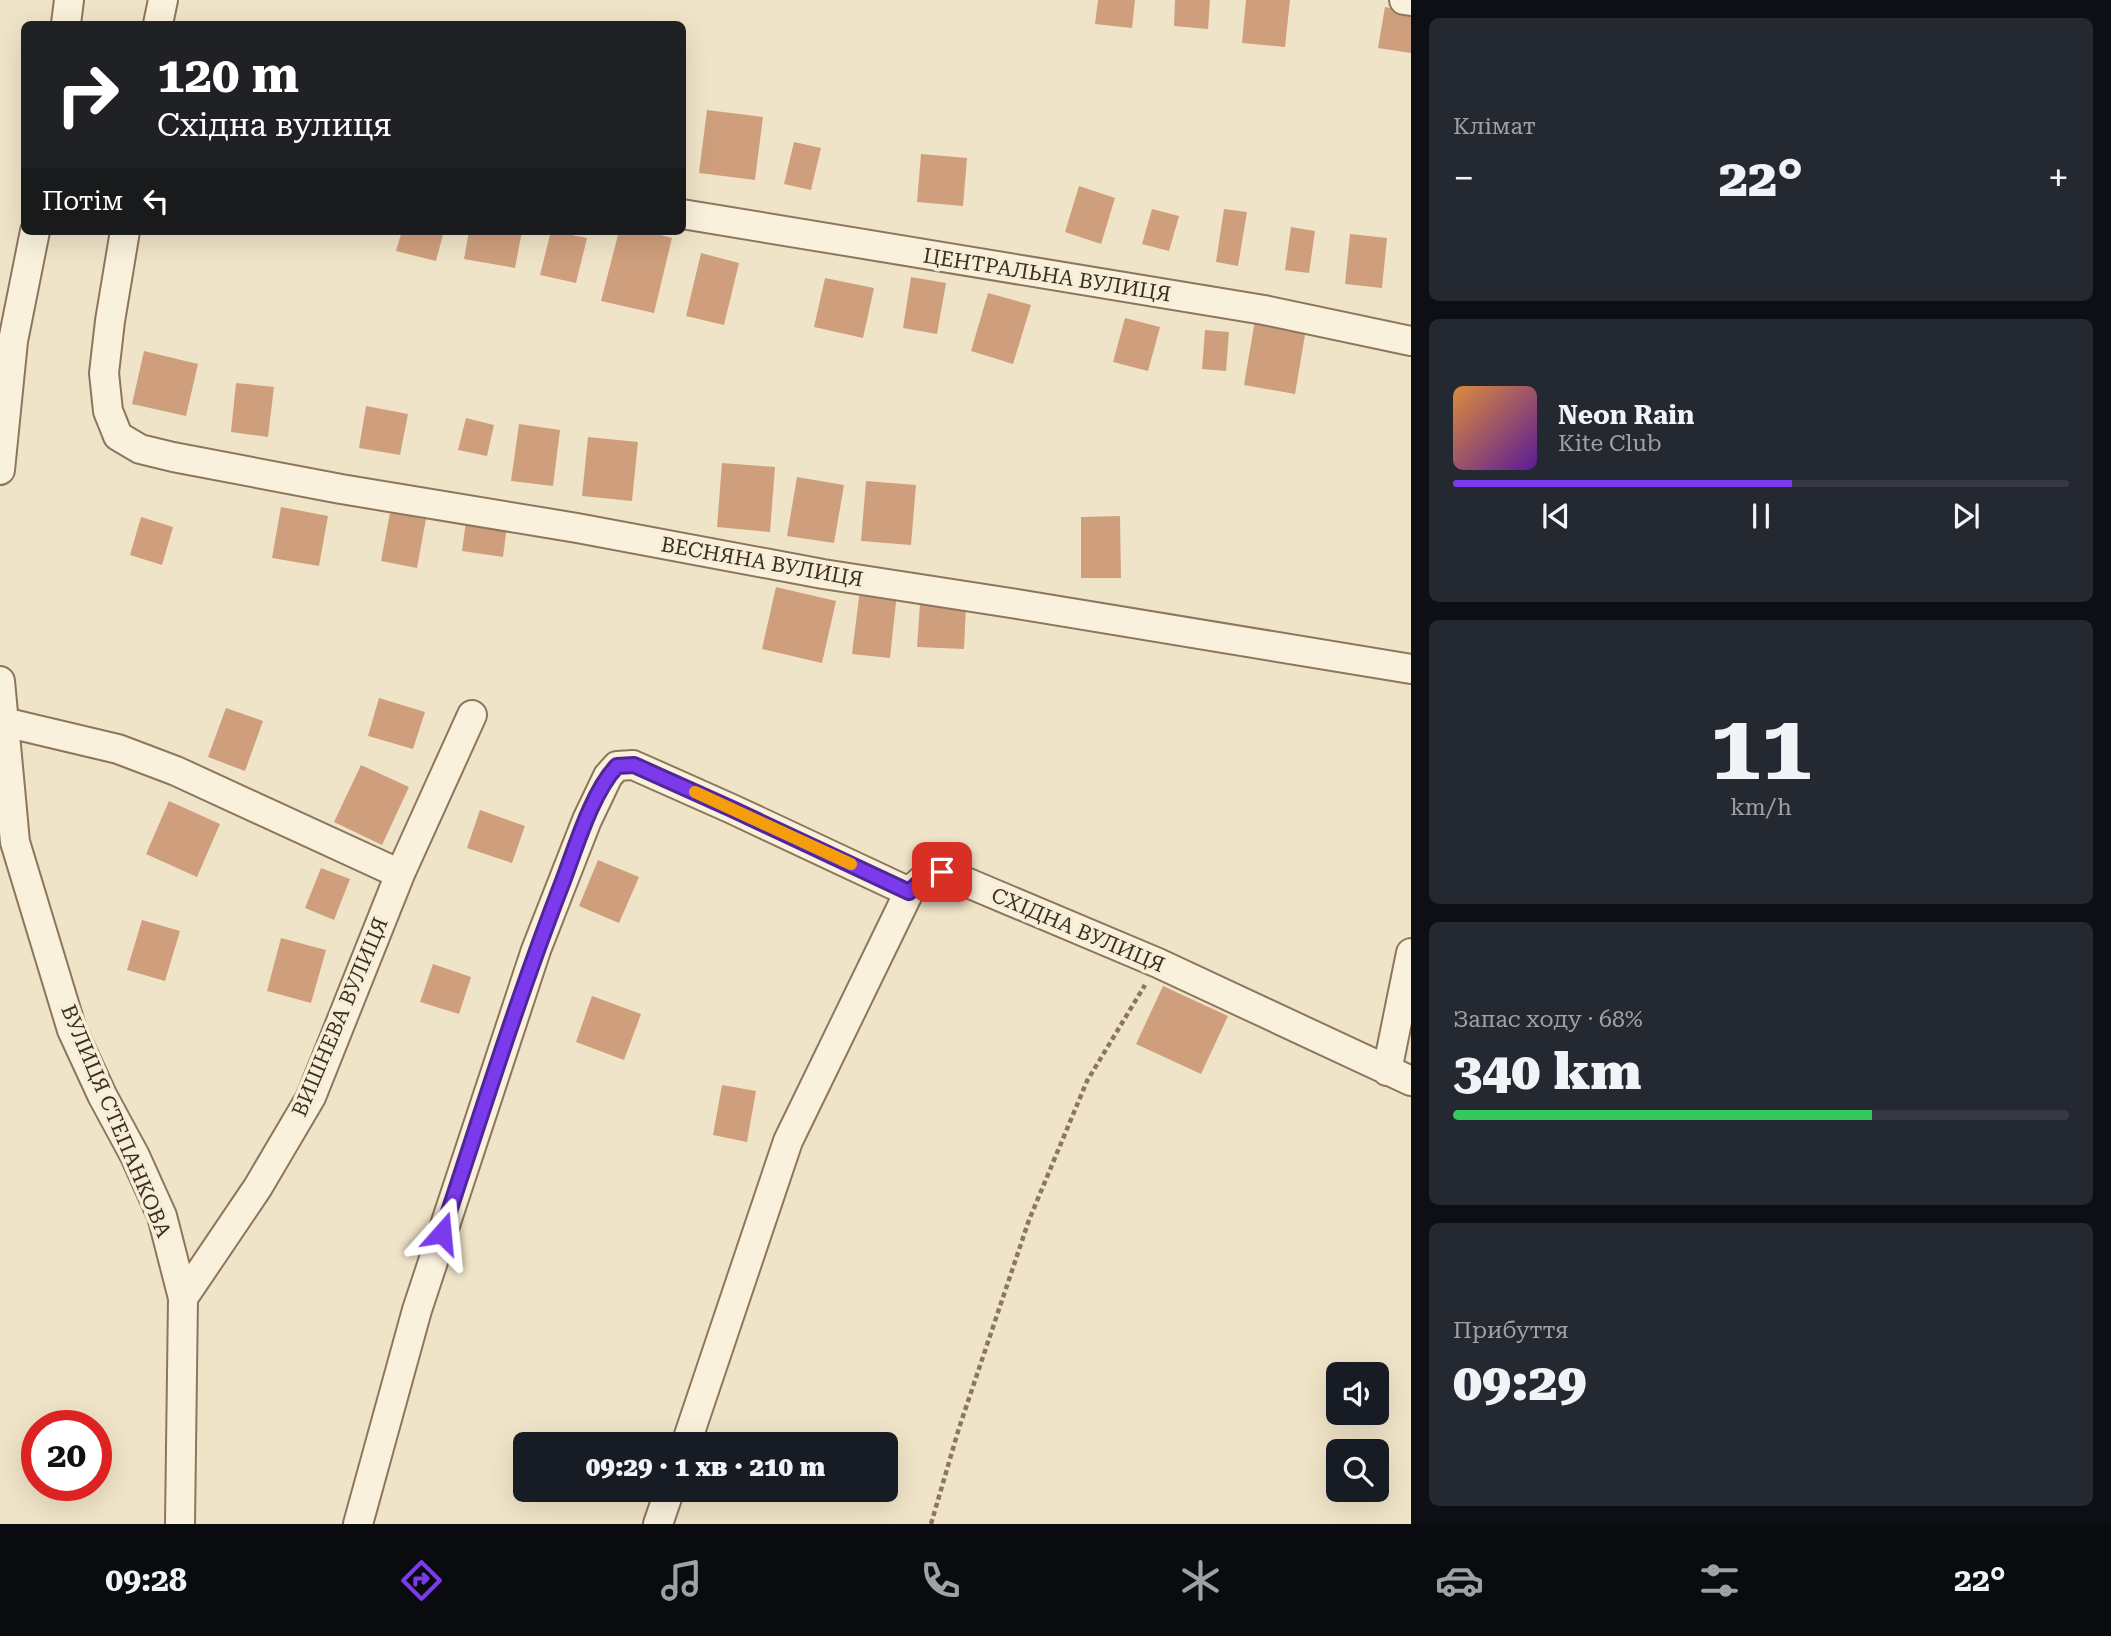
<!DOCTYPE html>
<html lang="uk">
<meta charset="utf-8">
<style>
body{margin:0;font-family:"Roboto Serif",serif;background:#242831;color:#f1f3f6;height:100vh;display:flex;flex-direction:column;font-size:26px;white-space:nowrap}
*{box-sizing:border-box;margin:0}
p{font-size:23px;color:#9ea1a6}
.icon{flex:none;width:38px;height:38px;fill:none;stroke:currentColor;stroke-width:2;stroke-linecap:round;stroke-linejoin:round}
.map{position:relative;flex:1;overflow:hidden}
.sheet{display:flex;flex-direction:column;gap:18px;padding:18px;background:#0d0f14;width:700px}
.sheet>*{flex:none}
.top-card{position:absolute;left:21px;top:21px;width:665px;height:214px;border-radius:10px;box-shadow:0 7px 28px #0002;background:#202124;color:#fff;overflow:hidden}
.fabs{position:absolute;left:1326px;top:1362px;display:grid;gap:14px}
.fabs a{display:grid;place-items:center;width:63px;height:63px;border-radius:10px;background:#171b24;box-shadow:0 7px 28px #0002;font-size:35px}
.speed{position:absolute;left:21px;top:1410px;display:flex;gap:14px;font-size:35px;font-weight:700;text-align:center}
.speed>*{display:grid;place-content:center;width:91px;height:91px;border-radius:50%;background:#171b24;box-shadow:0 7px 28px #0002;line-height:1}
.speed .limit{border:10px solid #d22;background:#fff;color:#111}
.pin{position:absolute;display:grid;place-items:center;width:60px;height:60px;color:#fff;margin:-30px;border-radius:14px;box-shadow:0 4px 10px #0006}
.me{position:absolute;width:77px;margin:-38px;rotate:18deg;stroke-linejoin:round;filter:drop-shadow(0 0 5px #0008)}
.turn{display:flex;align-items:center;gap:24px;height:147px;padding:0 21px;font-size:32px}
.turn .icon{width:91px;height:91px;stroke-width:2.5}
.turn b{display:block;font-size:49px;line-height:60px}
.then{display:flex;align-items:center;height:66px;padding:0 21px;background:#0003;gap:14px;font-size:26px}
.big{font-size:52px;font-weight:800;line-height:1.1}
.sheet .card{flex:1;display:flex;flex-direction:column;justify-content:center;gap:10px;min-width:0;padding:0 24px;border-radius:10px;background:#242831}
.sheet .dial{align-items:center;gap:0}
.dial b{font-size:91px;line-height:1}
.song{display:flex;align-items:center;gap:21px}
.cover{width:84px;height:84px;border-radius:10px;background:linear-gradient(135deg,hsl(30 70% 55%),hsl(270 70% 35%))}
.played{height:7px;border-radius:4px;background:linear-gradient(90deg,#7c3aed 55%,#363941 55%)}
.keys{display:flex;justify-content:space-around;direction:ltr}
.heat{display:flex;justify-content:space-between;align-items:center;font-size:38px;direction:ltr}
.charge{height:10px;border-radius:5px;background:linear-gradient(90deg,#34c759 68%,#363941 0)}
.trip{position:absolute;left:513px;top:1432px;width:385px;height:70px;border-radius:10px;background:#171b24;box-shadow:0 7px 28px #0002;font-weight:800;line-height:70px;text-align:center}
.tabs{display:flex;height:112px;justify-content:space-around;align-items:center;background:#090b0e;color:#9ea1a6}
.tabs .icon{width:49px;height:49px}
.tabs .active{color:#7c3aed}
.tabs b{font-size:32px;color:#f1f3f6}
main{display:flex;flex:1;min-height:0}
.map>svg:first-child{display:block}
.building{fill:#cf9f7d}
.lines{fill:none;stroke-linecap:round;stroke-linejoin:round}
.minor-casing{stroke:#8d765c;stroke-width:32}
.path{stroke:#8d765c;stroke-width:4.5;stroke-dasharray:5 3.5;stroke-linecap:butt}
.minor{stroke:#faf1dc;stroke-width:28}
.route-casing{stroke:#51269a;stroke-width:18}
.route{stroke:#7c3aed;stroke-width:12}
.slow{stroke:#f59e0b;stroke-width:12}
.labels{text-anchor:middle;stroke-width:7;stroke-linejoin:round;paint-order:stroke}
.street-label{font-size:21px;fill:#3d2e20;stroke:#f7eed8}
</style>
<main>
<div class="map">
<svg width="1411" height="1524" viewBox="0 0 1411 1524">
<rect width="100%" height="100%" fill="#f0e4c8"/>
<path class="building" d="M1098 0H1135L1132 28 1095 24Z
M1175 0H1210L1208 29 1174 26Z
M1246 0H1290L1285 47 1242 43Z
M1385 7 1411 11V53L1378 48Z
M707 110 763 117 755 180 699 173Z
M794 142 821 148 811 190 784 184Z
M921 154 967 158 963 206 917 202Z
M1079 186 1115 198 1101 244 1065 232Z
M1152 209 1179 216 1169 251 1142 244Z
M1224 209 1247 212 1238 266 1216 262Z
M1291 227 1315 231 1309 273 1285 270Z
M402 231H444L436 261 396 251Z
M469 231H522L515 268 464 259Z
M551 231 587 238 576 283 540 275Z
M619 231H645L672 238 654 313 601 301Z
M1350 234 1387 238 1382 288 1345 284Z
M701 253 739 263 724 325 686 316Z
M911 277 946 283 937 334 903 328Z
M825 278 874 288 863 338 814 327Z
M988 293 1031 305 1013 364 971 351Z
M1125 318 1160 327 1148 371 1113 362Z
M1255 320 1306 329 1295 394 1244 385Z
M1205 330 1229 332 1226 371 1202 369Z
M144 351 198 364 186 416 132 404Z
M236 383 274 387 268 437 231 432Z
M366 406 408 414 400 455 359 448Z
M466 418 494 425 487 456 458 450Z
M519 424 560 430 553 486 511 481Z
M588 437 638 442 632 501 582 496Z
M722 463 775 467 770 532 717 527Z
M797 477 844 485 834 543 787 536Z
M866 481 916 485 911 545 861 541Z
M281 507 328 516 319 566 272 558Z
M390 513 426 519 417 568 381 561Z
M1120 516 1121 578H1081V517Z
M141 517 173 527 162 565 130 555Z
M466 521 507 526 503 557 462 551Z
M776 587 836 601 822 663 762 649Z
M860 589 897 593 890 658 852 654Z
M920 604 966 606 964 649 917 647Z
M379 698 425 712 413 749 368 736Z
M226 708 263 721 245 771 208 757Z
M361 765 409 787 382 845 334 822Z
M169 801 220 824 197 877 146 854Z
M480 810 525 826 512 863 467 848Z
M598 860 639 877 619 923 579 906Z
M321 868 350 879 334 920 305 908Z
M142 920 180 931 165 981 127 970Z
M281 938 326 950 311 1003 267 991Z
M433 964 471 977 459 1014 420 1002Z
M1163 986 1228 1016 1201 1074 1136 1044Z
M592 996 641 1014 624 1060 576 1042Z
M722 1085 756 1091 747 1142 713 1135Z"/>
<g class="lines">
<defs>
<path id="minor" d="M1404 0 1411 1
M66 24 69 0
M158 24 163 0
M682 214 1264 310 1411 341
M125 231 110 321 104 373 108 411 118 436 140 449 173 457 341 489 577 528 823 574 1017 604 1411 669
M0 470 13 341 35 231
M0 681 15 842 72 1030 102 1095 135 1156 162 1216 183 1298 180 1524
M4 722 118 749 176 771 400 874
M1387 1071 1411 953
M183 1298 258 1187 311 1097 400 874 472 715
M686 1444 788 1141 909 892
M358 1524 417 1310 536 950 587 820 608 776 617 766 633 765 732 809 909 892 930 873 942 872 1158 963 1411 1081
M658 1524 670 1489"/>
</defs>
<use href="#minor" class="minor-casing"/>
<path class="path" d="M931 1524 959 1428 1029 1220 1087 1081 1145 985"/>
<use href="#minor" class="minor"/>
</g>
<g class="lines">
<defs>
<path id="route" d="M442 1233C481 1115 518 997 563 881 576 847 592 792 617 766L634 765 732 809 909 892 930 873 942 872"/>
</defs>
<use href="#route" class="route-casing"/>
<use href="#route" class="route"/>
<path class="slow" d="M695 792 851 864"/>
</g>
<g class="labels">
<g class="street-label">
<text transform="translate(1047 275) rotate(9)" y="7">ЦЕНТРАЛЬНА ВУЛИЦЯ</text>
<text transform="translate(762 562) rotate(10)" y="7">ВЕСНЯНА ВУЛИЦЯ</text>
<text transform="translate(1078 930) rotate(23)" y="7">СХІДНА ВУЛИЦЯ</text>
<text transform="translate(340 1017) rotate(-67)" y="7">ВИШНЕВА ВУЛИЦЯ</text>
<text transform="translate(116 1121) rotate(67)" y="7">ВУЛИЦЯ СТЕПАНКОВА</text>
</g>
</g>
</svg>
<div class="fabs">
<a><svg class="icon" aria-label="sound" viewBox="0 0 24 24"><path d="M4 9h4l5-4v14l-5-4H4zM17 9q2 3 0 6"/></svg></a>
<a><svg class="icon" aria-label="search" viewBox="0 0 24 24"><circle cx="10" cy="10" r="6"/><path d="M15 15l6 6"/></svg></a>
</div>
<div class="speed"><div class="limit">20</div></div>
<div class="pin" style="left:942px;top:872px;background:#d93025"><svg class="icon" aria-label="arrive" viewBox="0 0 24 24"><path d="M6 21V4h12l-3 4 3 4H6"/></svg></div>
<svg class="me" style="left:442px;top:1233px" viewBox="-20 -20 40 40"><path d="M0-17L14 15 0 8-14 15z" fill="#7c3aed" stroke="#fff" stroke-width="4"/></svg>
<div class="trip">09:29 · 1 хв · 210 m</div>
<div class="top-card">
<div class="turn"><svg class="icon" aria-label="right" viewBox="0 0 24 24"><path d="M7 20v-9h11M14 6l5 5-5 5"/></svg><div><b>120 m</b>Східна вулиця</div></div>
<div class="then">Потім<svg class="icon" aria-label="left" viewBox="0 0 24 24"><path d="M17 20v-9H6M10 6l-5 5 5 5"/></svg></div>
</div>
</div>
<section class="sheet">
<div class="card"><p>Клімат</p>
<div class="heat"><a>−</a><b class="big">22°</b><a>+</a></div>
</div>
<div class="card">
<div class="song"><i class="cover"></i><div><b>Neon Rain</b><p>Kite Club</p></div></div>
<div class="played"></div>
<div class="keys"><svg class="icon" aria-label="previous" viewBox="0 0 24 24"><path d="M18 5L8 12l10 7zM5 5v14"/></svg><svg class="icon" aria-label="pause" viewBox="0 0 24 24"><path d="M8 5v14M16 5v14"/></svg><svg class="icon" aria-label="next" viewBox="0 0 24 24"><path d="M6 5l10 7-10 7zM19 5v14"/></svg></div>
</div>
<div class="card dial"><b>11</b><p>km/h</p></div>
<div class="card"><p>Запас ходу · 68%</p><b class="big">340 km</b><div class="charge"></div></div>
<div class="card"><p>Прибуття</p><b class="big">09:29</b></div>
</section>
</main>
<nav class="tabs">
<b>09:28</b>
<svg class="icon active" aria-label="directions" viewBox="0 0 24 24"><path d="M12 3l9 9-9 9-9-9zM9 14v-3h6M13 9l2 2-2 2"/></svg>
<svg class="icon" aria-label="music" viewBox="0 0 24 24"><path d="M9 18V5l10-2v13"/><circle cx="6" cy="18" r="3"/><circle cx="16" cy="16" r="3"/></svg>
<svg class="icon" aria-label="phone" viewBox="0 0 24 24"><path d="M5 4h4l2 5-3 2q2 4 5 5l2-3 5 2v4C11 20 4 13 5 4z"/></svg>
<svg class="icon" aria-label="climate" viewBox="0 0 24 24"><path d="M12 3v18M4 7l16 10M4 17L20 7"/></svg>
<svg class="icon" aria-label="car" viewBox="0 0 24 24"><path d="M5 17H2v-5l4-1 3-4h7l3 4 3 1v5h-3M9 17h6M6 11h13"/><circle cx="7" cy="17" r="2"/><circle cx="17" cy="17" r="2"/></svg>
<svg class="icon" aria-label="filters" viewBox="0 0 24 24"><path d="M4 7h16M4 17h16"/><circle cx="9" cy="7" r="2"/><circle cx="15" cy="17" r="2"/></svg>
<b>22°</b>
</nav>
